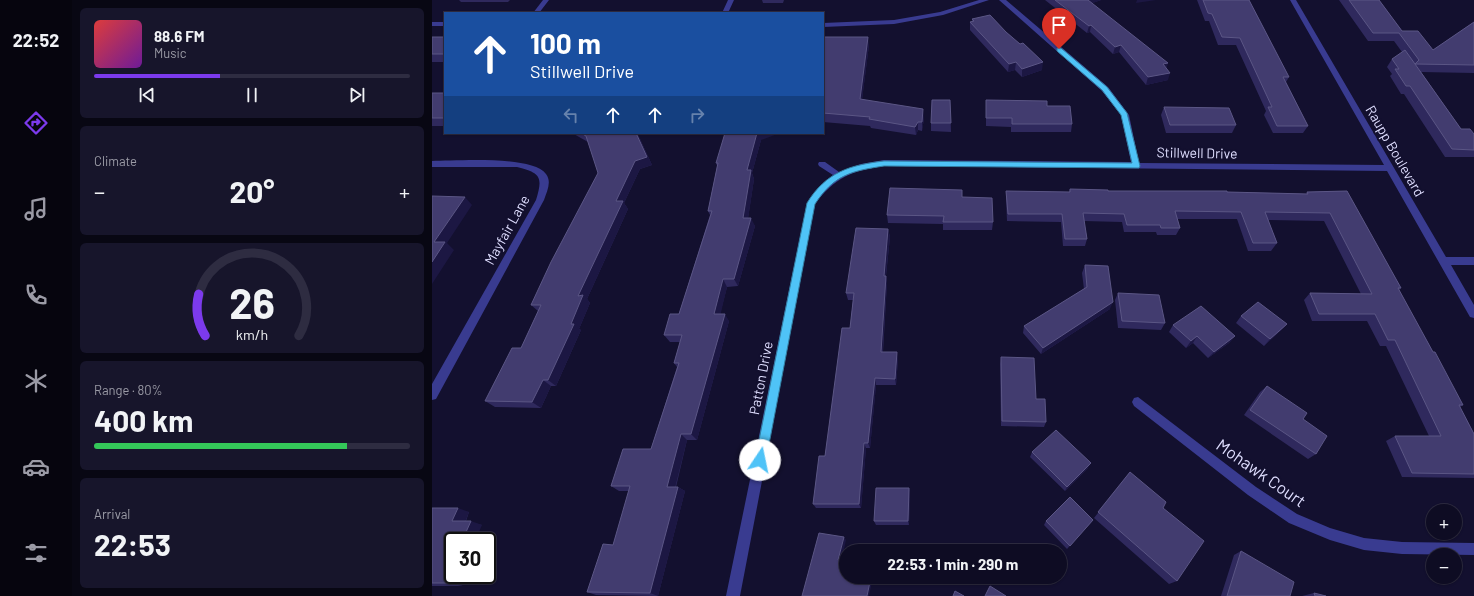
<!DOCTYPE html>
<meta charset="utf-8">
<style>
body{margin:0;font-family:Barlow,sans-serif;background:#17152b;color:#f1f3f6;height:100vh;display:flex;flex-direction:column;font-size:15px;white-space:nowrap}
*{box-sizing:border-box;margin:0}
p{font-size:13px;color:#9b9ba6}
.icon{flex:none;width:22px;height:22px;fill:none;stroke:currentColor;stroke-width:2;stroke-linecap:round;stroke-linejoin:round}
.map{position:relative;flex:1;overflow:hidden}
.panel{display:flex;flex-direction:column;gap:8px;padding:8px;background:#080713;width:360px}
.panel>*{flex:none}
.guide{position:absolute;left:12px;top:12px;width:380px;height:122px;border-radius:0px;box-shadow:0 1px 3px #0004,0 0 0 1px #2e2c41;background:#1a4fa0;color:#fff;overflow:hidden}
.tools{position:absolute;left:994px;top:504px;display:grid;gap:8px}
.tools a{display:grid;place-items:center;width:36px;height:36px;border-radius:50%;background:#0e0c23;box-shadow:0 1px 3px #0004,0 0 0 1px #2e2c41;font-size:20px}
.speed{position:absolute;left:12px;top:532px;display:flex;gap:8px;font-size:20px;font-weight:700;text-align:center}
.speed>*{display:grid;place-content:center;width:52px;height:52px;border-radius:50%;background:#0e0c23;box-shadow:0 1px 3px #0004,0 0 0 1px #2e2c41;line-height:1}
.speed .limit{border:2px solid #111;border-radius:6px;background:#fff;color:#111}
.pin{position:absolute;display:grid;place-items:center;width:34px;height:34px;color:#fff;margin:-41px -17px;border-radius:50% 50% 50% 0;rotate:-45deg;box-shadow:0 0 4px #0007}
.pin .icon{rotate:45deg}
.me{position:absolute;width:44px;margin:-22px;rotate:11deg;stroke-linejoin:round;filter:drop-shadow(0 0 3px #0008)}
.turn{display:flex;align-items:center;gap:14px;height:84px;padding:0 20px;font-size:18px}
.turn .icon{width:52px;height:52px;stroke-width:2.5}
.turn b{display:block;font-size:28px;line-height:34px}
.lanes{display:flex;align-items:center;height:38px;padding:0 20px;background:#0003;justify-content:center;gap:20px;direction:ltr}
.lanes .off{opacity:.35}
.big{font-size:30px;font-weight:700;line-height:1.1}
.panel .widget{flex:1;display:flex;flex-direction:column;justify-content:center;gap:6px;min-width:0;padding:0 14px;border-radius:6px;background:#17152b}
.panel .dial{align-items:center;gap:0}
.dial svg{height:104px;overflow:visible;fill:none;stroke:#2e2c41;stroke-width:7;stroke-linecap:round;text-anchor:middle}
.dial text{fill:#f1f3f6;stroke:none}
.song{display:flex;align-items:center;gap:12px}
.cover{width:48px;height:48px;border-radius:6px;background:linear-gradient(135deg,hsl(0 70% 55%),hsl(280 70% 35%))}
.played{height:4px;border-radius:2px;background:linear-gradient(90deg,#7c3aed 40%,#2e2c41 40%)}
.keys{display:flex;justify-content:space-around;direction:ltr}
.heat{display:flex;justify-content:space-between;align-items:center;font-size:22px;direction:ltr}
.charge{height:6px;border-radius:3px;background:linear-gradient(90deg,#34c759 80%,#2e2c41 0)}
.trip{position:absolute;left:407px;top:544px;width:228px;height:40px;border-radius:20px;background:#0e0c23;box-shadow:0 1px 3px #0004,0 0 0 1px #2e2c41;font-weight:700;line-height:40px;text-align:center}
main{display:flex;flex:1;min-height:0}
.dock{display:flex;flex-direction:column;width:72px;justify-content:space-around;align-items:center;background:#06050e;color:#9b9ba6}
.dock .icon{width:28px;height:28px}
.dock .current{color:#7c3aed}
.dock b{font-size:18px;color:#f1f3f6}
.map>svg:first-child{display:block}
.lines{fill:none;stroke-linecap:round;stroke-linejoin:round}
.minor{fill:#393b90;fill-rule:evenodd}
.tertiary{fill:#393b90;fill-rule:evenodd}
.wall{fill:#2f295d}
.shaded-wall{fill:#1c1743}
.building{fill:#423c6f;stroke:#5b5685}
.route{fill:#4fc3f7;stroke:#337fa1}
.labels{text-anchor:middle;stroke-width:4;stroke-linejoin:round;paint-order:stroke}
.street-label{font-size:14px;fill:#dfdeff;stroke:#13102f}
.near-street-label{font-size:17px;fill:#dfdeff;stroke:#13102f}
</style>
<main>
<nav class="dock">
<b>22:52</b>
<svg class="icon current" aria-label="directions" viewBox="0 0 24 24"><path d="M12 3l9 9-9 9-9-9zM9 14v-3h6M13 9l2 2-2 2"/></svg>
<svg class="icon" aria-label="music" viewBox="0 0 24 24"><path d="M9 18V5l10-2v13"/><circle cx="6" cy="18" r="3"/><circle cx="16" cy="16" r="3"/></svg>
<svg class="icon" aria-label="phone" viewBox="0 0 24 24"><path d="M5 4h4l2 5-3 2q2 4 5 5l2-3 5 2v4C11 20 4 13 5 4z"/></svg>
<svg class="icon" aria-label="climate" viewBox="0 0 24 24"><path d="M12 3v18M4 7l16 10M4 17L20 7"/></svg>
<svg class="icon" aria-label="car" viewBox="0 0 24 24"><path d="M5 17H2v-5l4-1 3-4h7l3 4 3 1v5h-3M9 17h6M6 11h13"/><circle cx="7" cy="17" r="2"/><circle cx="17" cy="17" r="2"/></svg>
<svg class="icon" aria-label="filters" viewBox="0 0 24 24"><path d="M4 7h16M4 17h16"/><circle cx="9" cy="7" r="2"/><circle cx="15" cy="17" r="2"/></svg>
</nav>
<section class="panel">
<div class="widget">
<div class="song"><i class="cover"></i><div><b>88.6 FM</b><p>Music</p></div></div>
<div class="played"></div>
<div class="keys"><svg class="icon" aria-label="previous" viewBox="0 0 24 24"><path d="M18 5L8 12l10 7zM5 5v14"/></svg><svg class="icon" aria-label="pause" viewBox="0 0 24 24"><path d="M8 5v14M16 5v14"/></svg><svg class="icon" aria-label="next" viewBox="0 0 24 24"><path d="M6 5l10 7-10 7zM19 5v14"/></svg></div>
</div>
<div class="widget"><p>Climate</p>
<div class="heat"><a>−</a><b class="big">20°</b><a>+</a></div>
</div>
<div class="widget dial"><svg viewBox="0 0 100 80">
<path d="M14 69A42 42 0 1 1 86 69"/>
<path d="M14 69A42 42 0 0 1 9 37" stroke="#7c3aed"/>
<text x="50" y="56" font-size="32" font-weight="700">26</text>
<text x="50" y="72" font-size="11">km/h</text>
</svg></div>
<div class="widget"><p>Range · 80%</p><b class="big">400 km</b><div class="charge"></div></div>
<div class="widget"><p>Arrival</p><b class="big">22:53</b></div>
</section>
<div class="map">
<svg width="1042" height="596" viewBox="0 0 1042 596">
<rect width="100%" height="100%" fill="#13102f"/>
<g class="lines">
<path class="minor" d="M111 0H117L107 13H101Z
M296 0H302L296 13H290Z
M567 0H574L676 87 697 115 707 163 952 165 858 0H864L1014 257H1042V265H1019L1042 305V318L1038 317 955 171 452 166C420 171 403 177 383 204L308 596H294L375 203 384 191 401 175 387 166 386 164 387 162H393L407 172 429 164 452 160 699 162 689 115 670 91Z
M0 161C23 161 100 155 114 174 120 182 115 191 112 200L4 399 0 400V384L104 200C111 177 109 173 85 167H0Z
M706 397 824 487 865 514 898 528 932 538 970 542 1042 543V555L970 554 932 550 898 540 857 523 816 495 702 406 700 402 702 398Z"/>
<path class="tertiary" d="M547 0H557L511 15 462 24 391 27V23L462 20 508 12Z
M0 22H13V26H0Z"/>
</g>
<path class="wall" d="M27 0H78L76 2H29Z
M330 0H352L351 3H331Z
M613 0H669L660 3 734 68 736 80 714 85 687 52 681 54 658 32 655 33Z
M765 0H817L857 77 854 82 876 126 871 133H841L832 115 834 111 804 45H786L777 21H773Z
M907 0H947L970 31 1001 50 1042 22V73L989 72 1029 129 1042 134V157H1013L972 94H969L958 76 960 74 955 67 960 59 970 52 962 41H936Z
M540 19 574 32 610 70 590 77 583 70 576 72 538 30V22H540Z
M0 37H13V62H0Z
M391 37 437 45 430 99 492 118 490 131 486 130 484 135 439 128 438 126 391 122Z
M0 93H13V126H0Z
M518 100 519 132 499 131V123Z
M554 100 615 106 640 124 639 132H579V127L554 126Z
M732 107 804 125 800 133H734L729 115Z
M140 133H205L208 139 220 165 208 169 192 203 196 209 155 299 158 303 147 329 149 330 124 386H119L109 408 63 407 53 401 89 348 106 311 99 305 166 173 156 142Z
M329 140 320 173 322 179 316 218 323 226 306 286 295 287 288 314 297 321 265 440H255L244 487H246L253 491 226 596 164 595 155 592 181 545 197 491H187L179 486 219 449 245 367 242 363 248 342H238L232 335 247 314 278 215 276 211 285 166 284 163Z
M638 189 676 191 795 192 874 194 875 192 915 191 969 288 967 290 1001 352 1031 405 1028 407 1042 434V478L970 477 954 441 963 436H997L954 346H948L935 321H880L872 300 878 293 929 294 892 221 836 220 845 243 839 251H816L805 219H745L748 228 744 235H725L724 232H692L690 222 652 221 655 239 653 246H631L629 222 575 221 574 199V191L637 192Z
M530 197 561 222 560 230H511V224L456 223 455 215Z
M456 229 458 237 454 276 455 283 451 352 466 359 464 385H444L438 448H434L429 508H384L381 504 393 456 418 328 421 300H416L414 293Z
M653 265 678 309 609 354 591 333 592 326 652 289 650 273Z
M686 293 733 323 729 330 686 328 683 300Z
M809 316 855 324 848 331 832 346 804 323Z
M741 325 803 336 797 343 776 358 761 343 754 348 737 332Z
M569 357 604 399 614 422 612 427 569 426 568 364Z
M835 386 884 454 876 459 812 415 828 392Z
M600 452 656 468 633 491 598 457Z
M698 472 745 581 737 584 662 518Z
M477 488 478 492 477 525H444L442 521Z
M0 508 37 512 34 521 50 525 21 541 30 586H0Z
M661 520 635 549 612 525 614 521Z
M809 551 858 596H789L802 555Z
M882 593 894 596H870Z"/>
<path class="shaded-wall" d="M654 0H669L653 6Z
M705 0H724L704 3Z
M659 25 658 32 655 33 657 26Z
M436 37 437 45 429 108 428 99Z
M689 45 687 52 681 54 683 47Z
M584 62 583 70 576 72 577 64Z
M611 62 610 70 590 77V69Z
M736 63 734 70 731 64Z
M738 73 736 80 714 85 716 77Z
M491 109 492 118 490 131V122Z
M486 122V130L484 135 483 127Z
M205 133 208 139 220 165 208 169 192 203 196 209 155 299 158 303 147 329 149 330 124 386 116 380 139 324 146 296 184 201Z
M325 133H348L329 140 320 173 322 179 315 226 311 218 315 170Z
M33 197 40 205 15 243 22 250 0 284V262L2 242Z
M319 218 323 226 306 286 302 279Z
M456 229 458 237 453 283 452 276Z
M454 276 455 283 450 358 449 352Z
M291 279 295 287 287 321 282 314Z
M681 302 678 309 609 354 611 348Z
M293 314 297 321 265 440 259 434Z
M855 324 848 331 832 346 838 339Z
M765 336 761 343 754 348 759 341Z
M803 336 797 343 776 358 782 352Z
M465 352 466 359 464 385 463 379Z
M443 378 444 385 438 448 436 443Z
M111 380 119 386 109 408 100 402Z
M249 434 255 440 242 492 235 487Z
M432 443 434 448 429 508 427 504Z
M659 463 656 468 633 491 635 487Z
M246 487 253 491 226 596 218 593Z
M477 488 478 492 477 525 476 521Z
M26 508 37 512 32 525 20 521Z
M39 521 50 525 43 541H30Z
M412 537 414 540 409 563 406 560Z
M22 575H35L30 586 18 583Z
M439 577H441L437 596H435Z"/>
<path class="building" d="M623 0H656L736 63 731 64 738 73 716 77 689 45 683 47 659 25 657 26Z
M771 0H817L857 77H851L876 126H845L836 107H840L808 38 790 37 780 14 776 13Z
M917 0H947L970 31H986L1001 50 1042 22V65L983 64 1029 129H1038L1042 134V150L1020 149 978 86H974L963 69H967L960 59 973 50 983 64 987 60 967 33H941Z
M558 15 574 32 588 44 591 43 611 62 590 69 584 62 577 64 538 22 542 21 540 19Z
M0 37H13V54H0Z
M391 37H436L428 99 491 109 490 122H486L483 127 437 119 438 117 391 113Z
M0 93H13V118H0Z
M500 100H518L519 123H499Z
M554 100 615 101V106H638L640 124H580V118H554Z
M732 107 797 108 804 125H738Z
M149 133H204L215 157 203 161 184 201H191L146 296 151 295 139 324H142L116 380H111L100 402 53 401 80 348H89L109 305H99L119 262 166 173 154 136Z
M293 133H325L315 170H319L311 218H319L302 279H291L282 314H293L259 434H249L235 487H246L218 593 155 592 171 544 181 545 198 486H179L191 449H219L247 363H242L250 335H232L238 314H247L280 211H276L286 163H284Z
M458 188 530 190V197L560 198 561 222H511L512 216 455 215Z
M638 189 676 190V191H795V192L876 194 875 192 915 191 969 288H966L1001 352H1003L1031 405H1027L1042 434V474L980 473 963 436H1009L963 340H956L943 314H887L878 293 940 294 898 213 833 212 845 243H821L809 212 743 211 748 228H729L728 225H695L692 214 651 213 655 239H633L630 214H576L574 191 638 192Z
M0 196 33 197 2 242H13L0 262Z
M424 228 456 229 452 276H454L449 352H465L463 379 443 378 436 443H432L427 504H381L387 456H393L410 328H418L422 293H414Z
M653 265 676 266 681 302 611 348 592 326 655 287Z
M686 293 727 295 733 323 690 321Z
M826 302 855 324 838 339 809 316Z
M769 306 803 336 782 352 765 336 759 341 741 325Z
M569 357 602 358 604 399H613L614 422 570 421Z
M835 386 875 413 871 419 895 436 884 454 818 410Z
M624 430 659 463 635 487 600 452Z
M698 472 734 502 731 508 772 541 745 581 666 512Z
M444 488H477L476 521H442Z
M638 497 661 520 638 546 614 521Z
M0 508H26L20 521H39L30 541H21V575H22L18 583H0Z
M387 533 412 537 406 560 414 562V577H439L435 596H370Z
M809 551 862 582 858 596H795Z
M558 586 574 596H553Z
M523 591 532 596H521Z
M882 593 894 596H883Z"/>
<path class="route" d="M625 48H629L675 87 695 113 708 166 707 168 452 166C419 171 402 175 383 204L334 460 332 464 328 465 324 464 323 460 375 203C394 172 418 165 452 161L700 163 689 115 670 90 625 51Z"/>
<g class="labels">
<g class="street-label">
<text transform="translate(963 151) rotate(60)" y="5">Raupp Boulevard</text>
<text transform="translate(765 153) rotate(1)" y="5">Stillwell Drive</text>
<text transform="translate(75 230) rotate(-61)" y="5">Mayfair Lane</text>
<text transform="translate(329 378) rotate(-79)" y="5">Patton Drive</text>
</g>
<g class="near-street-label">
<text transform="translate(829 473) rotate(35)" y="6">Mohawk Court</text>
</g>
</g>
</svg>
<div class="tools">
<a>+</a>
<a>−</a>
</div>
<div class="speed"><div class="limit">30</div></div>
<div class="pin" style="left:627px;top:49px;background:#d93025"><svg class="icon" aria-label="arrive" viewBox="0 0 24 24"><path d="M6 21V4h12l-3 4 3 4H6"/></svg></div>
<svg class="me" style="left:328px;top:460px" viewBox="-20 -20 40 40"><circle r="19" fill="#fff"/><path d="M0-13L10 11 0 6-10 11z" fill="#4fc3f7"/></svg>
<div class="trip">22:53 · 1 min · 290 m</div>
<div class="guide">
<div class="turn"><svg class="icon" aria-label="ahead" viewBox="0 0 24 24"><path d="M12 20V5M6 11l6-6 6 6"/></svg><div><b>100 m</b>Stillwell Drive</div></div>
<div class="lanes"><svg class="icon off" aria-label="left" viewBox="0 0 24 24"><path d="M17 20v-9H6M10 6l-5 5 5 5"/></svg><svg class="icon" aria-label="ahead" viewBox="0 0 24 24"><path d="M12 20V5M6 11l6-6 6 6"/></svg><svg class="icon" aria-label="ahead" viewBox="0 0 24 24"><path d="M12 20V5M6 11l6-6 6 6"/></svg><svg class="icon off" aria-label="right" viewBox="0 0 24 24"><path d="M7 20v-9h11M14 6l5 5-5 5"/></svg></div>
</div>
</div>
</main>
